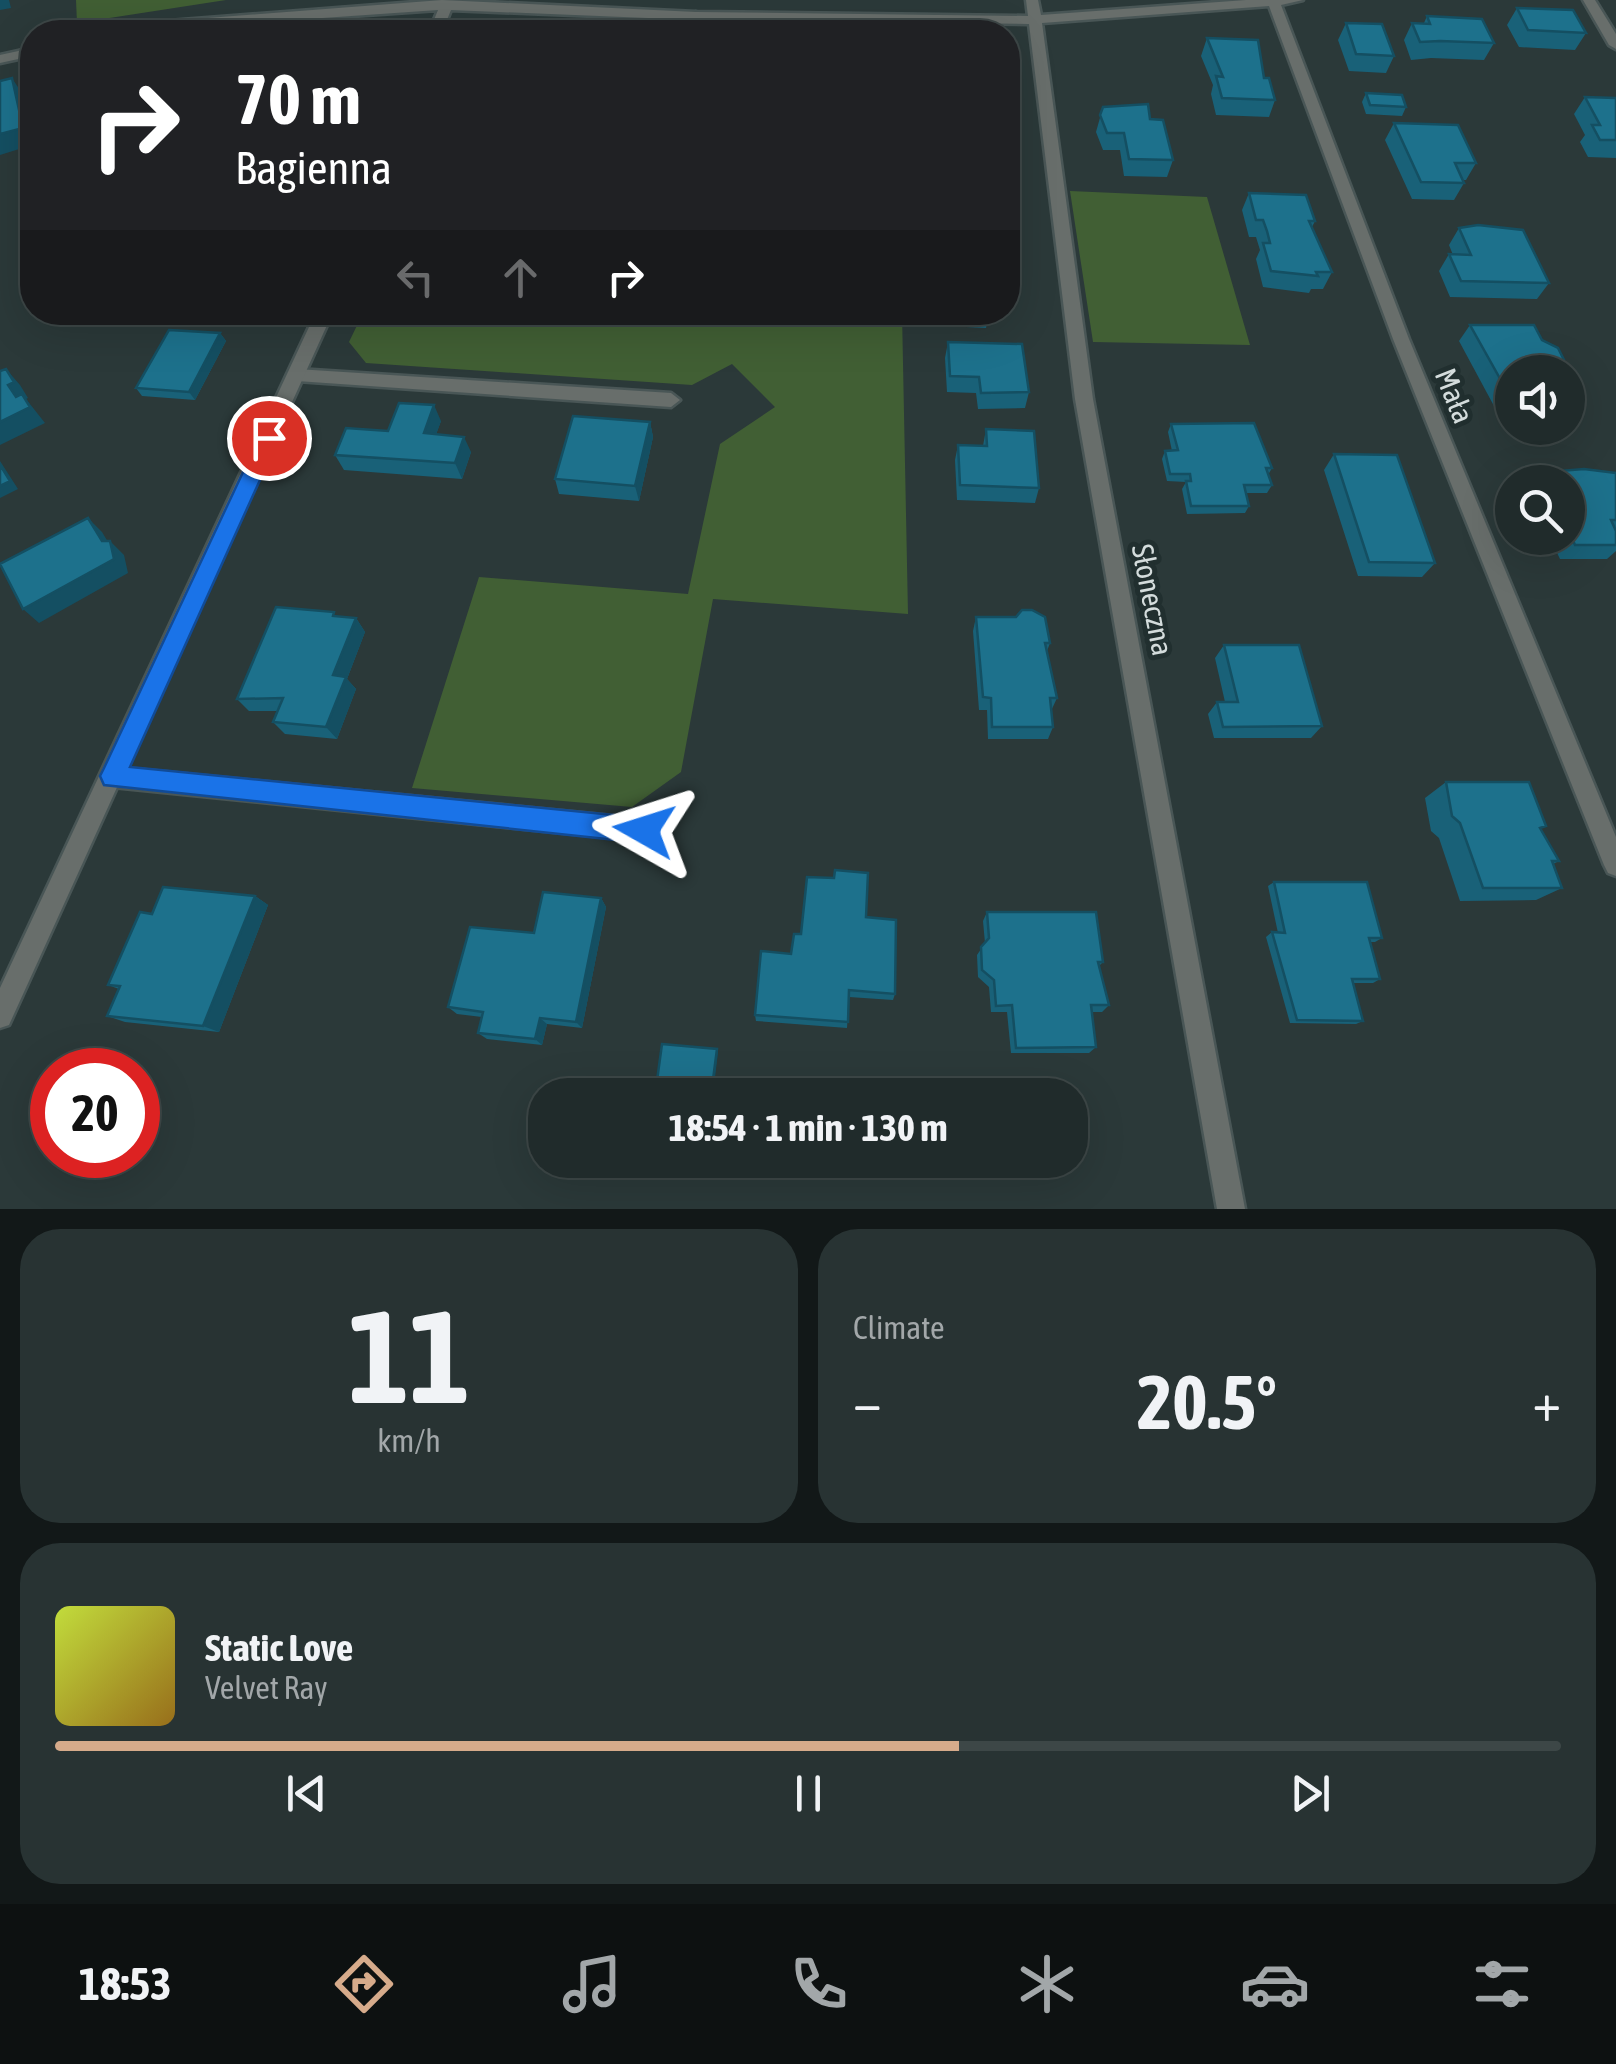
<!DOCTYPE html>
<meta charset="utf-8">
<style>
body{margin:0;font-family:"Asap Condensed",sans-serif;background:#283333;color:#f1f3f6;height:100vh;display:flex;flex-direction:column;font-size:38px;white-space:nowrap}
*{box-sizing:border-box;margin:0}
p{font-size:32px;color:#a2a7a9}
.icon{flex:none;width:55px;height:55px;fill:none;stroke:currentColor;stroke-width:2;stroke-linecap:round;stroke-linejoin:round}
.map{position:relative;height:1209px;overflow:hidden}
.side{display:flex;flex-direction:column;gap:20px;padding:20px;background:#121818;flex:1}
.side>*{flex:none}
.guide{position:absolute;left:20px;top:20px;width:1000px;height:305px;border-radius:40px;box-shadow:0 10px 40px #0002,0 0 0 2px #3d4747;background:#202124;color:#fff;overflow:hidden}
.buttons{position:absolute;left:1495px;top:355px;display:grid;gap:20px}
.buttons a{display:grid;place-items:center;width:90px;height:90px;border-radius:50%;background:#202b2b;box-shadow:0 10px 40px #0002,0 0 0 2px #3d4747;font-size:50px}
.speed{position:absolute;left:30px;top:1048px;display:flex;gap:20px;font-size:50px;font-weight:700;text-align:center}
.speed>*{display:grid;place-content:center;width:130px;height:130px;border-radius:50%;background:#202b2b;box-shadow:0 10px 40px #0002,0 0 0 2px #3d4747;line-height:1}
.speed .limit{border:15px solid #d22;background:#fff;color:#111}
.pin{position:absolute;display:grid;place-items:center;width:85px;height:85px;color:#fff;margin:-42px;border:5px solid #fff;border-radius:50%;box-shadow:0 2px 10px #0007}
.me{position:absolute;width:110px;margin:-55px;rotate:276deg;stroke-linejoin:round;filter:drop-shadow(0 0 8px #0008)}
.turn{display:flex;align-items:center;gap:35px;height:210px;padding:0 50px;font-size:45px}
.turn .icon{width:130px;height:130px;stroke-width:2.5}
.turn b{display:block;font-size:70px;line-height:85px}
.lanes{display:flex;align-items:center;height:95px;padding:0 50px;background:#0003;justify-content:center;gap:50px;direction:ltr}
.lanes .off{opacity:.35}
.big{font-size:75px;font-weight:700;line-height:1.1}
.side .card{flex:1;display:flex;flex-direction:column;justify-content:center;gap:15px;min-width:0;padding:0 35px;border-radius:40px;background:#283333}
.side .dial{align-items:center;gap:0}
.dial b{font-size:130px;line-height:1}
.song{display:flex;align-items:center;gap:30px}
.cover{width:120px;height:120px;border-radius:15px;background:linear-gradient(135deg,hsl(70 70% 55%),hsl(40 70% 35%))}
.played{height:10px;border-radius:5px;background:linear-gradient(90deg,#d6ab8b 60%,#3d4747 60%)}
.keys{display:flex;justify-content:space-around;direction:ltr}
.heat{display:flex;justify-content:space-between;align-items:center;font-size:55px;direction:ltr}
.side .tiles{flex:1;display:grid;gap:20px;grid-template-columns:1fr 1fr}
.card:last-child{grid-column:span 2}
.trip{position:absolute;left:528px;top:1078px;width:560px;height:100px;border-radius:40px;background:#202b2b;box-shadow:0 10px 40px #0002,0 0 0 2px #3d4747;font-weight:700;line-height:100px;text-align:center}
.menu{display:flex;height:160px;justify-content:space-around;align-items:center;background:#0d1111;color:#a2a7a9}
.menu .icon{width:70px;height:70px}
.menu .selected{color:#d6ab8b}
.menu b{font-size:45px;color:#f1f3f6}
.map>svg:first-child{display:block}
.green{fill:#415f34}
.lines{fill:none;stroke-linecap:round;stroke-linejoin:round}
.lane-casing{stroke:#495656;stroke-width:5}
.street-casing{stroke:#495656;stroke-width:5}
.lane{fill:#686e6b;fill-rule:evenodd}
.street{fill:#686e6b;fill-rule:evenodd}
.wall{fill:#196178}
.shaded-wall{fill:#144f62}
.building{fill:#1d718c;stroke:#144f62;stroke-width:2.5}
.route{fill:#1a73e8;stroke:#114b97;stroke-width:2.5}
.labels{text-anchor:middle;stroke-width:10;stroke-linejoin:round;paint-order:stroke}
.street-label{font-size:30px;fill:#d4dcdc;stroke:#212f2f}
</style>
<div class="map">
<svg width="1616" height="1209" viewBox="0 0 1616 1209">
<rect width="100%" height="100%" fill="#2b3939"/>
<path class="green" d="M76 0H226L77 23Z
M1070 191 1207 197 1250 345 1093 342Z
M363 313H902L908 614 713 599 681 772 632 807 412 788 479 577 688 594 720 444 775 407 732 364 692 385 366 363 349 342Z"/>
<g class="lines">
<defs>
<path id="lane" d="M696 12 703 16 700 32H687L689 16Z
M297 369 671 393 680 400 671 407 297 381 288 375Z
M113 767 644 819 652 822 655 830 652 838 644 841 113 787 105 784 102 777 105 770Z"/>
<path id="street" d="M442 0 696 12 1028 16 1026 0H1038L1041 15 1246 0H1303L1281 5 1409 339 1616 837V876L1608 873 1604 865 1393 339 1269 6 1042 23 1093 399 1245 1209H1217L1075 399 1029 24 696 20 451 10 442 32H429L438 10 119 32 169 21Z
M1583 0H1595L1616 34V49L1609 45Z
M32 48V56L0 63V55Z
M316 312H333L9 1025 0 1028V988Z"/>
</defs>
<use href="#lane" class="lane-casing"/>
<use href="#street" class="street-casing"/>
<use href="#lane" class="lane"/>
<use href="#street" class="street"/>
</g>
<path class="wall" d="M1517 8 1586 33 1575 50 1519 47 1507 25Z
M1427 16 1494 43 1484 60 1431 58 1411 60 1404 40 1412 23H1424Z
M1346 23 1394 56 1386 73 1349 71 1338 40Z
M1207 38 1264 78 1275 100 1269 117 1216 115 1211 94 1213 85 1201 56Z
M1366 93 1406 107 1402 116 1366 114 1362 102Z
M1585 97 1616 98V158L1588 157 1580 142 1585 135 1574 114Z
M1103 107 1173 160 1167 177 1124 176 1120 150H1103L1096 132Z
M1394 123 1476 163 1466 180H1462L1464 183 1454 200 1412 199 1385 140Z
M1249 193 1315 221 1312 227 1332 272 1323 289H1311L1309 293 1263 287 1256 259 1260 250 1256 237H1249L1242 210Z
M1459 228 1549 283 1537 299 1450 297 1439 271 1449 254 1453 255 1449 245Z
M947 312H989L986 328 947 326Z
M1470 325 1542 340 1562 369 1558 372H1512V419H1501L1459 341Z
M220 333 226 341 195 400 142 396 136 388Z
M948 342 1029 392 1025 408 978 409 976 393 947 392 945 358Z
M441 421 436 434 471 452 462 479 344 470 335 455 388 431Z
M650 422 653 437 639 501 559 494 555 479Z
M1171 424 1272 468 1268 475 1272 485 1267 493H1246L1249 506 1245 513 1187 514 1182 489 1186 482 1167 481 1162 459 1165 451H1172L1168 432Z
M986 429 1039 488 1035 503 957 500 955 460 958 445 983 446Z
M1334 454 1435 563 1422 577 1358 576 1324 470Z
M1535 473H1616V551L1607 559H1560L1550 538H1568V482H1526Z
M338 617 356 618 365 632 347 679 356 689 337 739 285 734 273 722 278 711H249L237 699Z
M976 617 1050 643 1047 651 1057 698 1051 711 1053 727 1048 739H988L987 710H979L973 631Z
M1224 645 1322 726 1311 738H1214L1208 714 1217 702H1225L1215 658Z
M1446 782 1541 829 1559 861 1553 864 1562 888 1536 900 1460 901 1439 838 1431 831 1425 798Z
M1274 882 1382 938 1375 942H1370L1380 979 1373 983H1353L1363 1021 1356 1024 1290 1023 1266 937 1272 932 1278 933 1268 886Z
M255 896 268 905 219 1032 125 1022 107 1016 119 989 108 985 152 914Z
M601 898 606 907 582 1028 547 1024 542 1045 487 1039 478 1033 482 1017 457 1014 448 1007 534 933Z
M987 912 1103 962 1099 966 1109 1005 1102 1012H1091L1096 1047 1089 1053H1011L1007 1012H991L989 987 978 977 977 955 985 943 983 921Z
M866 917 895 994 893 1000 849 997 847 1028 756 1021 755 1015 791 954 801 934Z"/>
<path class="shaded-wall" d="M0 0H9L11 8 0 10Z
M12 78 23 95 32 136V145L0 155V134Z
M119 312H141L121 316Z
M220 333 226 341 195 400 189 392Z
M6 369 20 385 28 398 26 399 45 423 0 445V422L16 397 8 385Z
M434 405 441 421 431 449 424 433Z
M650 422 653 437 639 501 635 486Z
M464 437 471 452 462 479 455 463Z
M0 461 18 489 0 498Z
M88 518 102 532 111 547 110 541 124 555 128 573 39 623 23 609 102 541Z
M356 618 365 632 347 679 356 689 337 739 326 727 333 675Z
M255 896 268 905 219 1032 203 1026Z
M601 898 606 907 582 1028 576 1022Z
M540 1018 547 1024 542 1045 535 1039Z
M717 1049 718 1052 713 1095H711Z"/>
<path class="building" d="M1517 8 1573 10 1586 33 1528 30Z
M1427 16 1482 19 1494 43 1440 41 1420 42 1412 23 1430 24Z
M1346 23 1382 24 1394 56 1356 54Z
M1207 38 1258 40 1264 78H1269L1275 100 1222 98 1216 76 1223 77Z
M12 78 23 128 0 134V81Z
M1366 93 1402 95 1406 107 1370 105Z
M1585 97 1616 98V140H1600L1592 125H1600Z
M1148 104 1150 119 1163 120 1173 160 1129 159 1124 133H1107L1100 115 1103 107Z
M1394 123 1458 125 1476 163H1455L1464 183 1421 182Z
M1249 193 1306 195 1315 221H1309L1332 272H1316L1318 276 1271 271 1263 243H1270L1267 231 1263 220H1256Z
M1478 225 1523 230 1549 283 1461 281 1449 254 1471 255 1459 228Z
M1470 325H1534L1542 340 1558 348 1564 360 1562 369H1556L1558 372H1512V400Z
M169 330 220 333 189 392 136 388Z
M948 342 1022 344 1029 392 981 393 979 377 950 376Z
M6 369 14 382 8 385 16 397 22 394 30 407 0 422V371Z
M1568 391 1573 403H1568Z
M399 403 434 405 424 433 464 437 455 463 335 455 346 428 388 431Z
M573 416 650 422 635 486 555 479Z
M1254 423 1272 468H1266L1272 485H1244L1249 506H1191L1186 481H1191L1190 474H1170L1165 451 1178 450 1171 424Z
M986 429 1034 431 1039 488 960 485 958 445 987 446Z
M1334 454 1397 455 1435 563 1369 562Z
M0 465 10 481 0 486Z
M1584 469 1616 473V520H1611L1616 531V545H1575L1568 529V482H1540L1535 473Z
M88 518 102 541H110L114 559 23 609 0 564Z
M276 607 334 612 333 616 356 618 333 675 346 677 326 727 273 722 283 698 237 699Z
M1022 610H1032L1045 617 1050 643H1045L1057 698H1050L1053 727H992L991 698 983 697 976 617H1016Z
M1224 645H1299L1322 726 1223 727 1217 702H1238Z
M1446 782H1529L1546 826 1540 828 1559 861H1552L1562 888H1483L1460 823 1452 816Z
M835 870 868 873 866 917 896 920 895 994 849 990 848 1022 755 1015 761 951 791 954 794 934H801L807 877 834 878Z
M1274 882H1367L1382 938H1369L1380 979H1352L1363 1021 1297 1020 1272 932 1285 933Z
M163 887 255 896 203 1026 107 1016 120 986 108 985 140 912 152 914Z
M543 892 601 898 576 1022 540 1018 535 1039 478 1033 483 1012 448 1007 470 927 534 933Z
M987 912H1096L1103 962H1098L1109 1005H1091L1096 1047 1016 1048 1012 1005 996 1006 994 980 982 970 981 947 989 938Z
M662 1044 717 1049 711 1095H655Z"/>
<path class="route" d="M269 430 279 438 130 767 644 818 653 821 657 830 653 839 644 843 104 785 100 776 104 768 259 438Z"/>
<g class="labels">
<g class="street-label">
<text transform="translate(1454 396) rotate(68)" y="10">Mała</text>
<text transform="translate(1152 600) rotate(79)" y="10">Słoneczna</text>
</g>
</g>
</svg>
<div class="buttons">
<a><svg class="icon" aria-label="sound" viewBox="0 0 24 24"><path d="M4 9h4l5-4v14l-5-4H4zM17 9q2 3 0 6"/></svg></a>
<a><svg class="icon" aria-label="search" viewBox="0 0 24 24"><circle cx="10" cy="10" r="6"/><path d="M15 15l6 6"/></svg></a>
</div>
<div class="speed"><div class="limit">20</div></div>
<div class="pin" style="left:269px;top:438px;background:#d93025"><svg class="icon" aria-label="arrive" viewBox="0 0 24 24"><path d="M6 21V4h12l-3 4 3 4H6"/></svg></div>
<svg class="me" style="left:644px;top:830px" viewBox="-20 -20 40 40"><path d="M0-17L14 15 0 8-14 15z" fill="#1a73e8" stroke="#fff" stroke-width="4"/></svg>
<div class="trip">18:54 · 1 min · 130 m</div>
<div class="guide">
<div class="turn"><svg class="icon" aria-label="right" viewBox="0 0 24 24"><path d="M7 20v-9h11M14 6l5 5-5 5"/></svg><div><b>70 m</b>Bagienna</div></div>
<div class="lanes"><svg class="icon off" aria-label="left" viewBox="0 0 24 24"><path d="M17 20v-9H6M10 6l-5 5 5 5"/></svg><svg class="icon off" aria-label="ahead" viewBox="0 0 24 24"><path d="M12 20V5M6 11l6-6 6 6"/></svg><svg class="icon" aria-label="right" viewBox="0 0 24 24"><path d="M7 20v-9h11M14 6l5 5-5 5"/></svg></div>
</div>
</div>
<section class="side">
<div class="tiles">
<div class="card dial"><b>11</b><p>km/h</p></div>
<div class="card"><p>Climate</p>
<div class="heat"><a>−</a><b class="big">20.5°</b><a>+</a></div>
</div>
<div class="card">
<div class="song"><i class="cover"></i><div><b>Static Love</b><p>Velvet Ray</p></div></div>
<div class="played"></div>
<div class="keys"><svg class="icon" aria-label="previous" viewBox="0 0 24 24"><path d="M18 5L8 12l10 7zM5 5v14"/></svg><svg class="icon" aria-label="pause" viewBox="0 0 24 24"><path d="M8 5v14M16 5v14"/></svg><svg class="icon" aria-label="next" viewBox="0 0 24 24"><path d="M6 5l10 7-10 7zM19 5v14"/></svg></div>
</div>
</div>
</section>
<nav class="menu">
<b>18:53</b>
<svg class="icon selected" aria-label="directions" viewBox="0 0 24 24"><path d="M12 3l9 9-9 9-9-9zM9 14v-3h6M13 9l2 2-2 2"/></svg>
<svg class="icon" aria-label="music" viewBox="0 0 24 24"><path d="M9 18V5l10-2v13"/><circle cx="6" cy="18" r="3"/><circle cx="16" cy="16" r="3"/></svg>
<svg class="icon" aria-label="phone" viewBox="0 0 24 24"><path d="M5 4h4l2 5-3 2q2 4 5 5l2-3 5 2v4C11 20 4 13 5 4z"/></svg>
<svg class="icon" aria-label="climate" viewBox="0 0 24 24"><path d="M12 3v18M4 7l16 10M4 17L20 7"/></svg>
<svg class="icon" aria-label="car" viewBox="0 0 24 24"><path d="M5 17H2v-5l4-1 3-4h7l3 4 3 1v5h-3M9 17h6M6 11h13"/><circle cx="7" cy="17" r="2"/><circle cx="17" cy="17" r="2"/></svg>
<svg class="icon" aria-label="filters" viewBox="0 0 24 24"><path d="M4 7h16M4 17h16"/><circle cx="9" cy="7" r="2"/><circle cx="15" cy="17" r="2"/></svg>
</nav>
